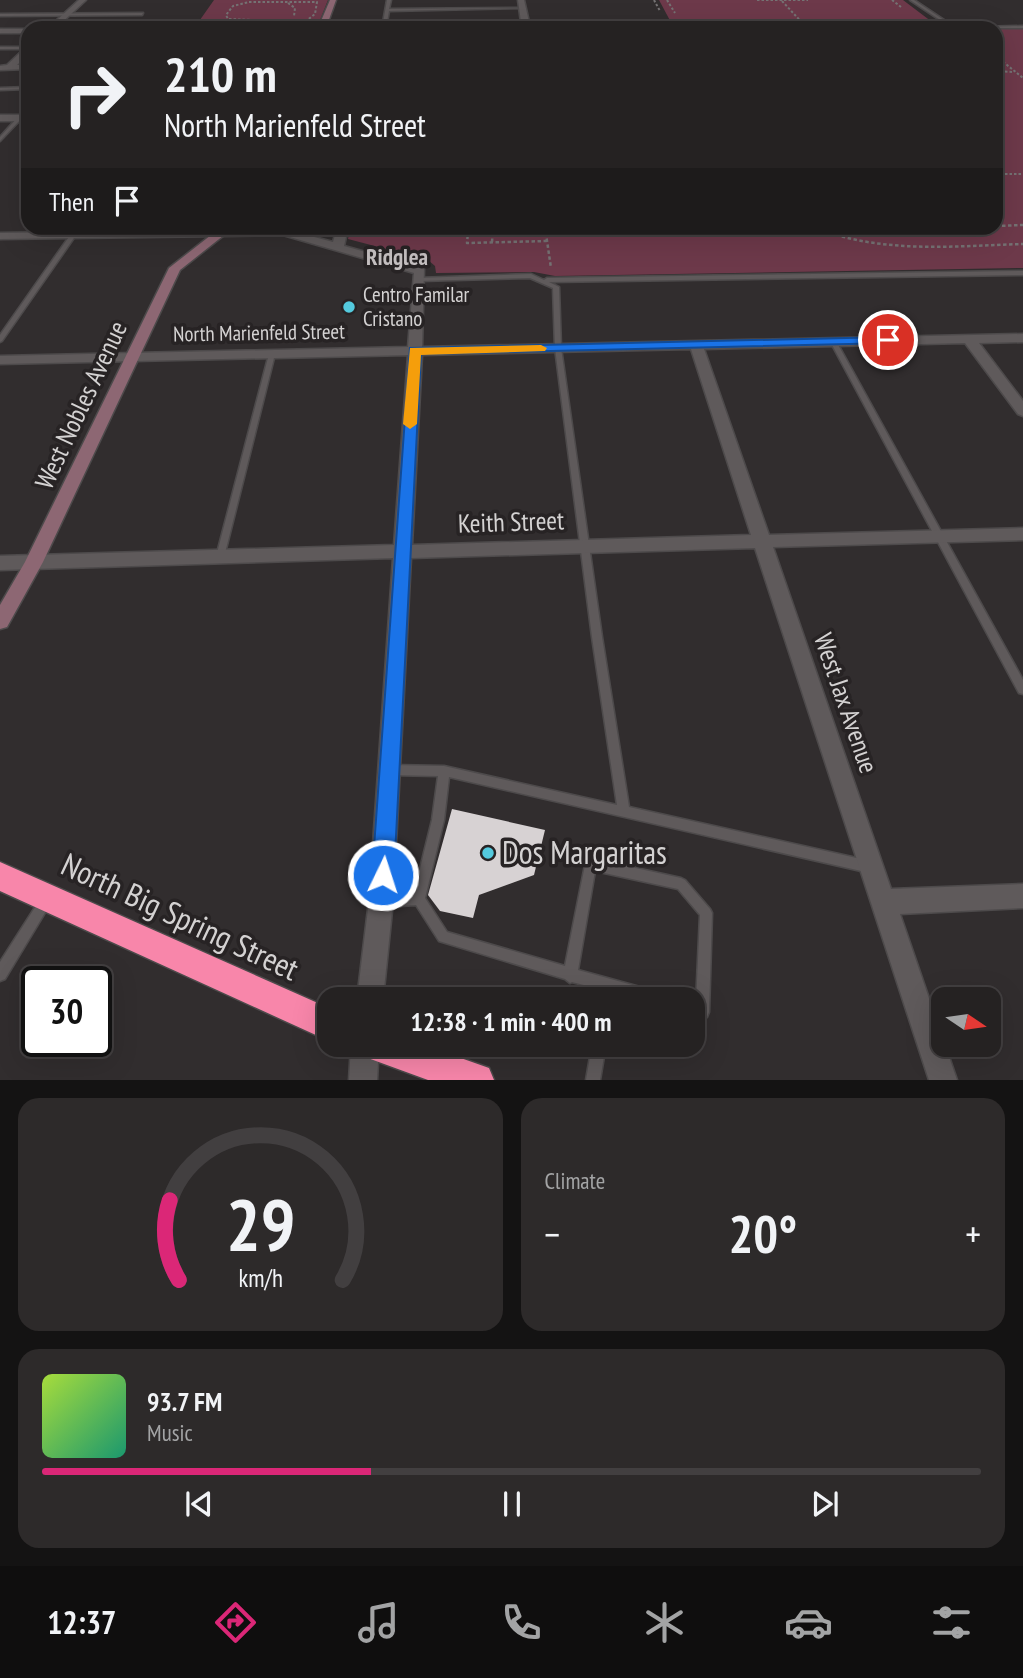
<!DOCTYPE html>
<meta charset="utf-8">
<style>
body{margin:0;font-family:"PT Sans Narrow",sans-serif;background:#2d2a2a;color:#f1f3f6;height:100vh;display:flex;flex-direction:column;font-size:26px;white-space:nowrap}
*{box-sizing:border-box;margin:0}
p{font-size:23px;color:#a3a4a5}
.icon{flex:none;width:38px;height:38px;fill:none;stroke:currentColor;stroke-width:2;stroke-linecap:round;stroke-linejoin:round}
.map{position:relative;height:1080px;overflow:hidden}
.drawer{display:flex;flex-direction:column;gap:18px;padding:18px;background:#141313;flex:1}
.drawer>*{flex:none}
.guide{position:absolute;left:21px;top:21px;width:982px;height:214px;border-radius:21px;box-shadow:0 7px 28px #0002,0 0 0 2px #423f40;background:#252222;color:#f1f3f6;overflow:hidden}
.needle{width:46px;rotate:103deg}
.fabs{position:absolute;left:931px;top:987px;display:grid;gap:14px}
.fabs a{display:grid;place-items:center;width:70px;height:70px;border-radius:14px;background:#252222;box-shadow:0 7px 28px #0002,0 0 0 2px #423f40;font-size:35px}
.speed{position:absolute;left:21px;top:966px;display:flex;gap:14px;font-size:35px;font-weight:700;text-align:center}
.speed>*{display:grid;place-content:center;width:91px;height:91px;border-radius:50%;background:#252222;box-shadow:0 7px 28px #0002,0 0 0 2px #423f40;line-height:1}
.speed .limit{border:4px solid #111;border-radius:10px;background:#fff;color:#111}
.pin{position:absolute;display:grid;place-items:center;width:60px;height:60px;color:#fff;margin:-30px;border:4px solid #fff;border-radius:50%;box-shadow:0 2px 7px #0007}
.me{position:absolute;width:77px;margin:-38px;rotate:4deg;stroke-linejoin:round;filter:drop-shadow(0 0 5px #0008)}
.turn{display:flex;align-items:center;gap:24px;height:147px;padding:0 28px;font-size:32px}
.turn .icon{width:91px;height:91px;stroke-width:2.5}
.turn b{display:block;font-size:49px;line-height:60px}
.then{display:flex;align-items:center;height:66px;padding:0 28px;background:#0003;gap:14px;font-size:26px}
.big{font-size:52px;font-weight:700;line-height:1.1}
.drawer .widget{flex:1;display:flex;flex-direction:column;justify-content:center;gap:10px;min-width:0;padding:0 24px;border-radius:21px;background:#2d2a2a}
.drawer .dial{align-items:center;gap:0}
.dial svg{height:182px;overflow:visible;fill:none;stroke:#423f40;stroke-width:7;stroke-linecap:round;text-anchor:middle}
.dial text{fill:#f1f3f6;stroke:none}
.song{display:flex;align-items:center;gap:21px}
.cover{width:84px;height:84px;border-radius:10px;background:linear-gradient(135deg,hsl(80 70% 55%),hsl(160 70% 35%))}
.played{height:7px;border-radius:4px;background:linear-gradient(90deg,#db2777 35%,#423f40 35%)}
.keys{display:flex;justify-content:space-around;direction:ltr}
.heat{display:flex;justify-content:space-between;align-items:center;font-size:38px;direction:ltr}
.drawer .tiles{flex:1;display:grid;gap:18px;grid-template-columns:1fr 1fr}
.widget:last-child{grid-column:span 2}
.trip{position:absolute;left:317px;top:987px;width:388px;height:70px;border-radius:21px;background:#252222;box-shadow:0 7px 28px #0002,0 0 0 2px #423f40;font-weight:700;line-height:70px;text-align:center}
.tabs{display:flex;height:112px;justify-content:space-around;align-items:center;background:#0f0e0e;color:#a3a4a5}
.tabs .icon{width:49px;height:49px}
.tabs .current{color:#db2777}
.tabs b{font-size:32px;color:#f1f3f6}
.map>svg:first-child{display:block}
.green{fill:#6d394a}
.building{fill:#d7d2d3}
.lines{fill:none;stroke-linecap:round;stroke-linejoin:round}
.lane-casing{stroke:#4d4a4b;stroke-width:3}
.street-casing{stroke:#4d4a4b;stroke-width:3}
.secondary-casing{stroke:#4d4a4b;stroke-width:3}
.highway-casing{stroke:#4d4a4b;stroke-width:3}
.path-far1{stroke:#757273;stroke-width:2;stroke-dasharray:2.5 2;stroke-linecap:butt}
.path{stroke:#757273;stroke-width:2.5;stroke-dasharray:3.5 2.5;stroke-linecap:butt}
.lane{fill:#5f5a5b;fill-rule:evenodd}
.street{fill:#5f5a5b;fill-rule:evenodd}
.secondary{fill:#8d6773;fill-rule:evenodd}
.highway{fill:#f886aa;fill-rule:evenodd}
.route{fill:#1a73e8;stroke:#114b97;stroke-width:2}
.slow{fill:#f59e0b}
.poi-dot{fill:#54cade;stroke:#272324;stroke-width:2.5}
.labels{text-anchor:middle;stroke-width:7;stroke-linejoin:round;paint-order:stroke}
.far-poi-label{font-size:21px;fill:#d4d2d2;stroke:#272324;text-anchor:start}
.far-street-label{font-size:21px;fill:#d4d2d2;stroke:#272324}
.far-neighbourhood-label{font-size:23px;font-weight:bold;fill:#c5c0c1;stroke:#272324}
.street-label{font-size:26px;fill:#d4d2d2;stroke:#272324}
.near-poi-label{font-size:32px;fill:#d4d2d2;stroke:#272324;text-anchor:start}
.near-street-label{font-size:32px;fill:#d4d2d2;stroke:#272324}
</style>
<div class="map">
<svg width="1023" height="1080" viewBox="0 0 1023 1080">
<rect width="100%" height="100%" fill="#312d2e"/>
<path class="green" d="M214 0H328L318 25 195 27Z
M659 0H903L940 28H674Z
M1023 28V268L555 276 534 272 436 273 435 266 428 260 348 239 350 228H996V29Z"/>
<path class="building" d="M452 809 545 830 534 875 479 895 473 918 440 911 428 895Z"/>
<g class="lines">
<defs>
<path id="lane" d="M387 0H391L389 9 524 8 389 11 386 28H382Z
M910 0H914L956 28H952Z
M143 13 142 15 0 16V14Z
M1023 26V28H975L977 27Z
M0 47H28V49H0Z
M28 87V89L0 90V88Z
M18 117 22 118 0 141V137Z
M71 234 76 235 2 341 0 342V335Z
M1023 271V275L549 282 559 287 561 348 602 637 629 807 870 861 874 863 876 867 874 871 870 873 449 777 444 820 425 898 447 932 565 966 586 860 590 858 681 878 685 880 710 909 712 913 709 1012 707 1017 702 1019 693 1016V1002L696 1003 700 915 678 889 595 871 578 970 658 992 663 994 665 999H634L615 994V999H601L603 990 572 982 570 983 565 979 439 941 416 905 384 907 380 905 378 901 380 897 384 895 414 893 432 820 438 776 390 775 386 773 384 770 386 767 390 765 444 766 617 805 592 637 555 348 553 288 530 278 420 281 418 280V278L531 274 544 280 547 278Z
M833 339 836 341 1023 680V694L1019 693 830 341Z
M272 352 275 354 224 557 220 560 216 557 269 354Z
M45 896 49 898 51 902 49 906 5 979 0 981V962L41 898Z
M592 1045H606L600 1080H586Z"/>
<path id="street" d="M79 0H86L56 28H48Z
M518 0H524L529 22H670L530 28 380 26 521 22Z
M286 26H322L326 28H282Z
M0 29H28V33H0Z
M25 48H28V54L17 65H28V69L0 70V66L7 65Z
M0 115H28V121H0Z
M337 228H348L344 246 424 268 422 347 1023 334V342L979 343 1023 401V416L1018 414 965 343 704 349 769 535 1023 528V540L773 547 891 889 1023 884V908L900 914 957 1080H929L755 548 411 558 393 901 383 999H357L369 901 393 558 0 570V556L394 545 408 355 0 364V356L408 347 414 273 283 235 0 239V233L284 229 333 242ZM691 349 751 535 412 545 422 355Z
M351 1045H379L377 1080H349Z"/>
<path id="secondary" d="M330 0H336L326 28H318Z
M220 228H233L180 270 43 562 7 627 0 629V605L25 562 169 268Z"/>
<path id="highway" d="M0 862 329 1008V1041L0 891Z
M360 1045H424L489 1068 494 1080H428L365 1057Z"/>
</defs>
<use href="#lane" class="lane-casing"/>
<use href="#street" class="street-casing"/>
<use href="#secondary" class="secondary-casing"/>
<use href="#highway" class="highway-casing"/>
<path class="path-far1" d="M654 0 660 11
M667 0 675 13
M757 0H808
M892 0 901 7
M782 1 807 28
M249 2H317L315 14 305 22 228 19 226 15 233 6Z
M288 3 295 8 294 16
M196 28 274 26
M996 56 1023 78
M996 71 1014 72
M996 174H1023"/>
<path class="path" d="M996 226 1023 225
M372 228H422
M793 228H897
M819 229C884 254 955 246 1023 244
M547 241 467 243 468 232 533 231 546 234 551 268
M492 242 493 228"/>
<use href="#lane" class="lane"/>
<use href="#street" class="street"/>
<use href="#secondary" class="secondary"/>
<use href="#highway" class="highway"/>
</g>
<path class="route" d="M888 337 892 338V343L421 354 394 875 390 882 383 885 375 882 372 875 410 348Z"/>
<path class="slow" d="M541 345 547 348 545 351 421 355 417 424 410 429 403 424 410 348Z"/>
<g class="poi-dot">
<circle cx="349" cy="307" r="7"/>
<circle cx="488" cy="853" r="7"/>
</g>
<g class="labels">
<g class="far-poi-label">
<text x="363" y="302">Centro Familar<tspan x="363" dy="24">Cristano</tspan></text>
</g>
<g class="far-street-label">
<text transform="translate(259 333) rotate(-1)" y="7">North Marienfeld Street</text>
</g>
<g class="far-neighbourhood-label">
<text x="397" y="265">Ridglea</text>
</g>
<g class="street-label">
<text transform="translate(81 405) rotate(-65)" y="9">West Nobles Avenue</text>
<text transform="translate(511 522) rotate(-2)" y="9">Keith Street</text>
<text transform="translate(846 703) rotate(71)" y="9">West Jax Avenue</text>
</g>
<g class="near-poi-label">
<text x="502" y="864">Dos Margaritas</text>
</g>
<g class="near-street-label">
<text transform="translate(180 917) rotate(25)" y="11">North Big Spring Street</text>
</g>
</g>
</svg>
<div class="fabs">
<a><svg class="needle" viewBox="-14 -14 28 28"><path d="M0-13l5 13h-10z" fill="#e53935"/><path d="M0 13l5-13h-10z" fill="#a3a4a5"/></svg></a>
</div>
<div class="speed"><div class="limit">30</div></div>
<div class="pin" style="left:888px;top:340px;background:#d93025"><svg class="icon" aria-label="arrive" viewBox="0 0 24 24"><path d="M6 21V4h12l-3 4 3 4H6"/></svg></div>
<svg class="me" style="left:383px;top:875px" viewBox="-20 -20 40 40"><circle r="17" fill="#1a73e8" stroke="#fff" stroke-width="3"/><path d="M0-11L8 9 0 5-8 9z" fill="#fff"/></svg>
<div class="trip">12:38 · 1 min · 400 m</div>
<div class="guide">
<div class="turn"><svg class="icon" aria-label="right" viewBox="0 0 24 24"><path d="M7 20v-9h11M14 6l5 5-5 5"/></svg><div><b>210 m</b>North Marienfeld Street</div></div>
<div class="then">Then<svg class="icon" aria-label="arrive" viewBox="0 0 24 24"><path d="M6 21V4h12l-3 4 3 4H6"/></svg></div>
</div>
</div>
<section class="drawer">
<div class="tiles">
<div class="widget dial"><svg viewBox="0 0 100 80">
<path d="M14 69A42 42 0 1 1 86 69"/>
<path d="M14 69A42 42 0 0 1 10 34" stroke="#db2777"/>
<text x="50" y="56" font-size="32" font-weight="700">29</text>
<text x="50" y="72" font-size="11">km/h</text>
</svg></div>
<div class="widget"><p>Climate</p>
<div class="heat"><a>−</a><b class="big">20°</b><a>+</a></div>
</div>
<div class="widget">
<div class="song"><i class="cover"></i><div><b>93.7 FM</b><p>Music</p></div></div>
<div class="played"></div>
<div class="keys"><svg class="icon" aria-label="previous" viewBox="0 0 24 24"><path d="M18 5L8 12l10 7zM5 5v14"/></svg><svg class="icon" aria-label="pause" viewBox="0 0 24 24"><path d="M8 5v14M16 5v14"/></svg><svg class="icon" aria-label="next" viewBox="0 0 24 24"><path d="M6 5l10 7-10 7zM19 5v14"/></svg></div>
</div>
</div>
</section>
<nav class="tabs">
<b>12:37</b>
<svg class="icon current" aria-label="directions" viewBox="0 0 24 24"><path d="M12 3l9 9-9 9-9-9zM9 14v-3h6M13 9l2 2-2 2"/></svg>
<svg class="icon" aria-label="music" viewBox="0 0 24 24"><path d="M9 18V5l10-2v13"/><circle cx="6" cy="18" r="3"/><circle cx="16" cy="16" r="3"/></svg>
<svg class="icon" aria-label="phone" viewBox="0 0 24 24"><path d="M5 4h4l2 5-3 2q2 4 5 5l2-3 5 2v4C11 20 4 13 5 4z"/></svg>
<svg class="icon" aria-label="climate" viewBox="0 0 24 24"><path d="M12 3v18M4 7l16 10M4 17L20 7"/></svg>
<svg class="icon" aria-label="car" viewBox="0 0 24 24"><path d="M5 17H2v-5l4-1 3-4h7l3 4 3 1v5h-3M9 17h6M6 11h13"/><circle cx="7" cy="17" r="2"/><circle cx="17" cy="17" r="2"/></svg>
<svg class="icon" aria-label="filters" viewBox="0 0 24 24"><path d="M4 7h16M4 17h16"/><circle cx="9" cy="7" r="2"/><circle cx="15" cy="17" r="2"/></svg>
</nav>
